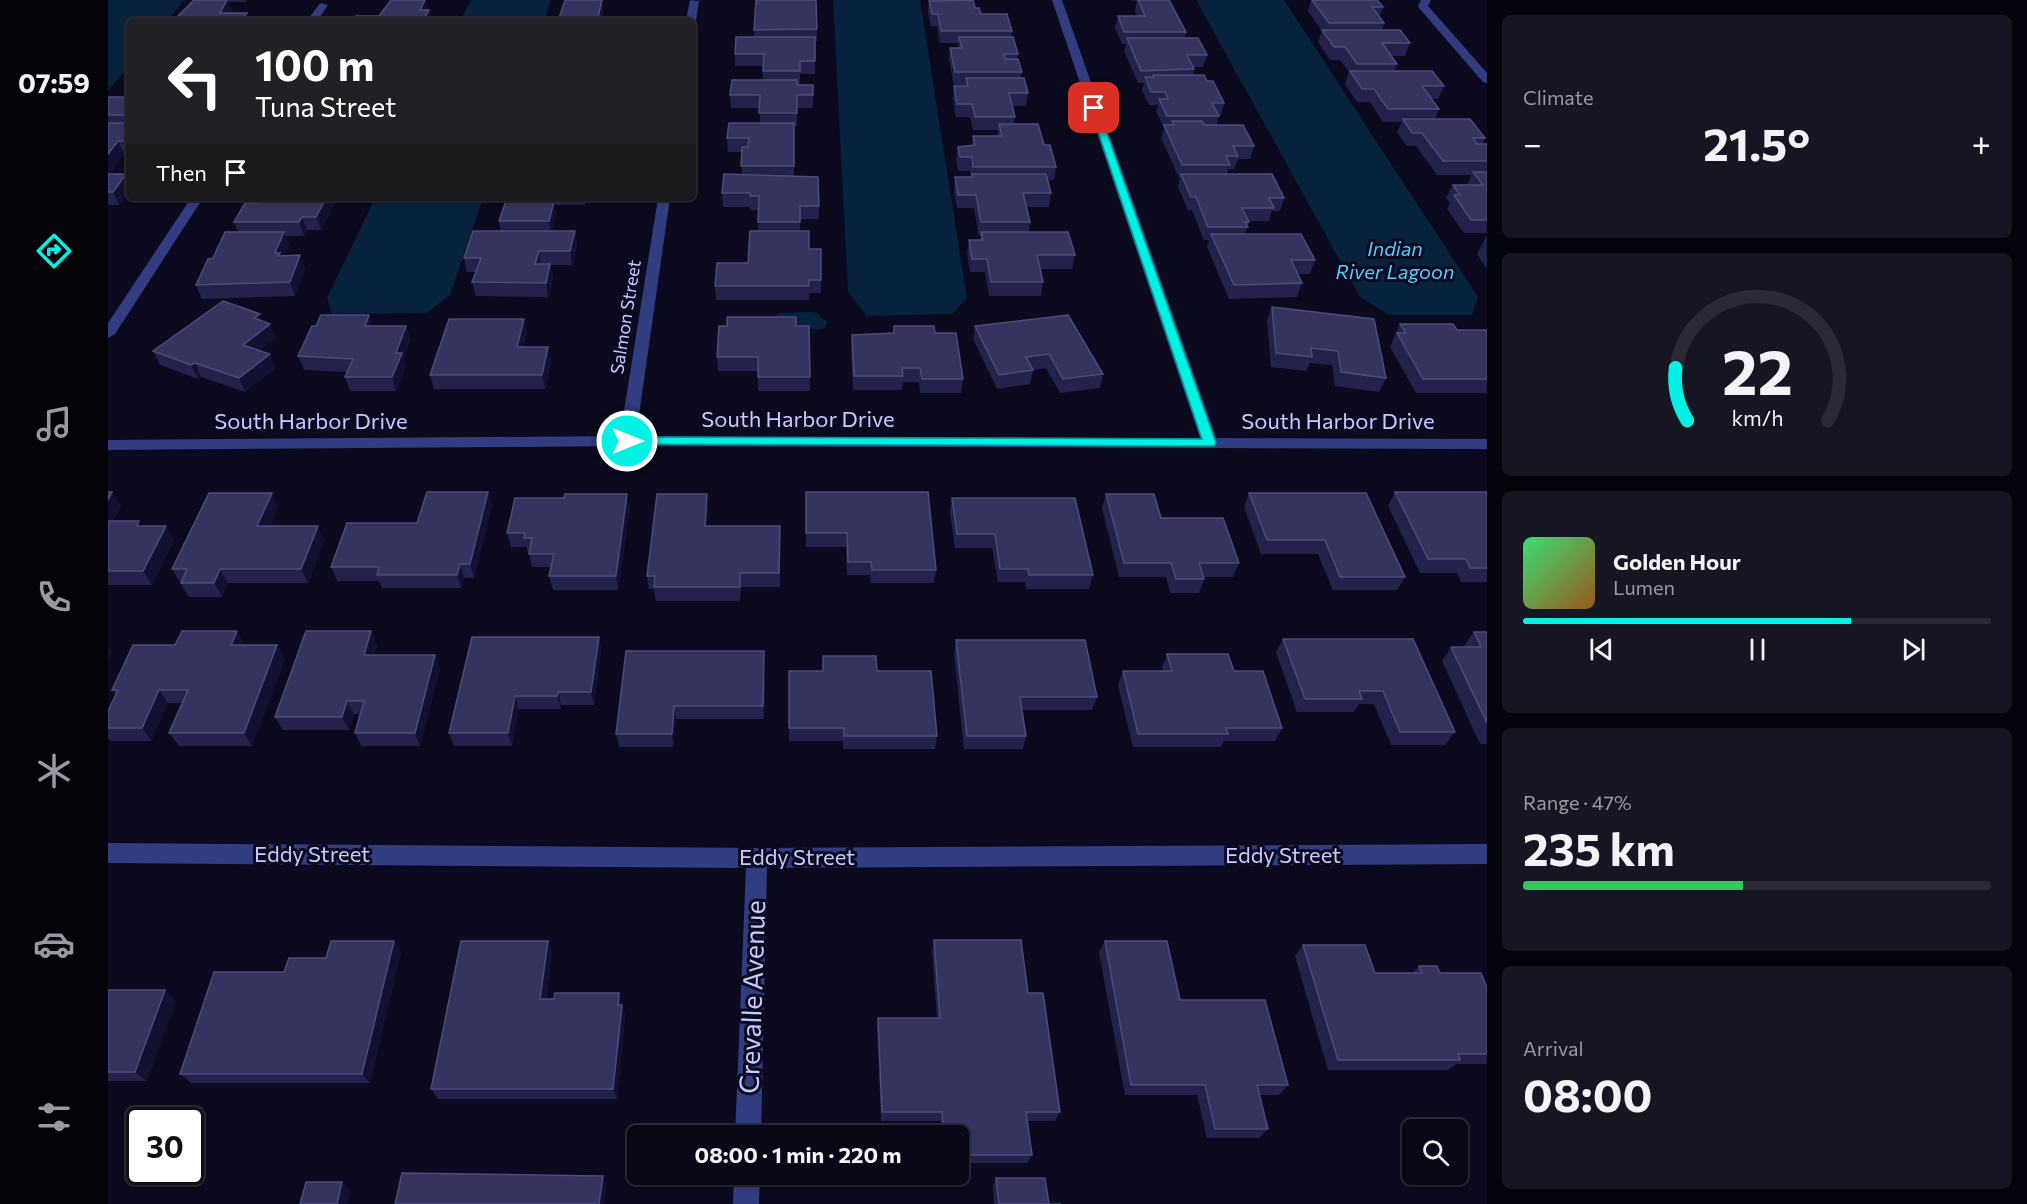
<!DOCTYPE html>
<meta charset="utf-8">
<style>
body{margin:0;font-family:Commissioner,sans-serif;background:#161623;color:#f1f3f6;height:100vh;display:flex;flex-direction:column;font-size:22px;white-space:nowrap}
*{box-sizing:border-box;margin:0}
p{font-size:20px;color:#989aa1}
.icon{flex:none;width:33px;height:33px;fill:none;stroke:currentColor;stroke-width:2;stroke-linecap:round;stroke-linejoin:round}
.map{position:relative;flex:1;overflow:hidden}
.panel{display:flex;flex-direction:column;gap:15px;padding:15px;background:#04040c;width:540px}
.panel>*{flex:none}
.hud{position:absolute;left:18px;top:18px;width:570px;height:183px;border-radius:9px;box-shadow:0 2px 4px #0004,0 0 0 2px #292935;background:#202124;color:#fff;overflow:hidden}
.fabs{position:absolute;left:1294px;top:1119px;display:grid;gap:12px}
.fabs a{display:grid;place-items:center;width:66px;height:66px;border-radius:9px;background:#080816;box-shadow:0 2px 4px #0004,0 0 0 2px #292935;font-size:30px}
.speed{position:absolute;left:18px;top:1107px;display:flex;gap:12px;font-size:30px;font-weight:700;text-align:center}
.speed>*{display:grid;place-content:center;width:78px;height:78px;border-radius:50%;background:#080816;box-shadow:0 2px 4px #0004,0 0 0 2px #292935;line-height:1}
.speed .limit{border:3px solid #111;border-radius:9px;background:#fff;color:#111}
.pin{position:absolute;display:grid;place-items:center;width:51px;height:51px;color:#fff;margin:-26px;border-radius:12px;box-shadow:0 3px 9px #0006}
.me{position:absolute;width:66px;margin:-33px;rotate:90deg;stroke-linejoin:round;filter:drop-shadow(0 0 4px #0008)}
.turn{display:flex;align-items:center;gap:21px;height:126px;padding:0 30px;font-size:27px}
.turn .icon{width:78px;height:78px;stroke-width:2.5}
.turn b{display:block;font-size:42px;line-height:51px}
.then{display:flex;align-items:center;height:57px;padding:0 30px;background:#0003;gap:12px;font-size:22px}
.big{font-size:45px;font-weight:700;line-height:1.1}
.panel .card{flex:1;display:flex;flex-direction:column;justify-content:center;gap:9px;min-width:0;padding:0 21px;border-radius:9px;background:#161623}
.panel .dial{align-items:center;gap:0}
.dial svg{height:156px;overflow:visible;fill:none;stroke:#292935;stroke-width:7;stroke-linecap:round;text-anchor:middle}
.dial text{fill:#f1f3f6;stroke:none}
.song{display:flex;align-items:center;gap:18px}
.cover{width:72px;height:72px;border-radius:9px;background:linear-gradient(135deg,hsl(140 70% 55%),hsl(30 70% 35%))}
.played{height:6px;border-radius:3px;background:linear-gradient(90deg,#00f2e4 70%,#292935 70%)}
.keys{display:flex;justify-content:space-around;direction:ltr}
.heat{display:flex;justify-content:space-between;align-items:center;font-size:33px;direction:ltr}
.charge{height:9px;border-radius:4px;background:linear-gradient(90deg,#34c759 47%,#292935 0)}
.trip{position:absolute;left:519px;top:1125px;width:342px;height:60px;border-radius:9px;background:#080816;box-shadow:0 2px 4px #0004,0 0 0 2px #292935;font-weight:700;line-height:60px;text-align:center}
main{display:flex;flex:1;min-height:0}
.menu{display:flex;flex-direction:column;width:108px;justify-content:space-around;align-items:center;background:#030309;color:#989aa1}
.menu .icon{width:42px;height:42px}
.menu .active{color:#00f2e4}
.menu b{font-size:27px;color:#f1f3f6}
.map>svg:first-child{display:block}
.water{fill:#06223c}
.lines{fill:none;stroke-linecap:round;stroke-linejoin:round}
.minor{fill:#323c80;fill-rule:evenodd}
.wall{fill:#23224d}
.shaded-wall{fill:#121132}
.building{fill:#353460;stroke:#4c4b79;stroke-width:1.5}
.route{fill:#00f2e4;stroke:#009d94;stroke-width:1.5}
.labels{text-anchor:middle;stroke-width:6;stroke-linejoin:round;paint-order:stroke}
.far-street-label{font-size:18px;fill:#c7caff;stroke:#0b0a1e}
.far-water-label{font-size:20px;font-style:italic;fill:#55cbff;stroke:#0b0a1e}
.street-label{font-size:22px;fill:#c7caff;stroke:#0b0a1e}
.near-street-label{font-size:27px;fill:#c7caff;stroke:#0b0a1e}
</style>
<main>
<nav class="menu">
<b>07:59</b>
<svg class="icon active" aria-label="directions" viewBox="0 0 24 24"><path d="M12 3l9 9-9 9-9-9zM9 14v-3h6M13 9l2 2-2 2"/></svg>
<svg class="icon" aria-label="music" viewBox="0 0 24 24"><path d="M9 18V5l10-2v13"/><circle cx="6" cy="18" r="3"/><circle cx="16" cy="16" r="3"/></svg>
<svg class="icon" aria-label="phone" viewBox="0 0 24 24"><path d="M5 4h4l2 5-3 2q2 4 5 5l2-3 5 2v4C11 20 4 13 5 4z"/></svg>
<svg class="icon" aria-label="climate" viewBox="0 0 24 24"><path d="M12 3v18M4 7l16 10M4 17L20 7"/></svg>
<svg class="icon" aria-label="car" viewBox="0 0 24 24"><path d="M5 17H2v-5l4-1 3-4h7l3 4 3 1v5h-3M9 17h6M6 11h13"/><circle cx="7" cy="17" r="2"/><circle cx="17" cy="17" r="2"/></svg>
<svg class="icon" aria-label="filters" viewBox="0 0 24 24"><path d="M4 7h16M4 17h16"/><circle cx="9" cy="7" r="2"/><circle cx="15" cy="17" r="2"/></svg>
</nav>
<div class="map">
<svg width="1379" height="1204" viewBox="0 0 1379 1204">
<rect width="100%" height="100%" fill="#0b0a1e"/>
<path class="water" d="M0 0H76L59 21H21V66L0 91Z
M363 0H443L436 21H352Z
M725 0H812L859 298 844 314 759 316 740 292Z
M1088 0H1176L1370 297 1364 315H1281L1252 297Z
M267 198H375L342 295 319 313 224 314 219 298Z
M702 312 709 313 719 322 717 328 710 330 667 319 668 315 672 313Z"/>
<g class="lines">
<path class="minor" d="M582 0 591 1 588 21 585 24V21H578Z
M944 0H954L1108 438 1379 439V449L519 446 0 450V440L512 436 550 198H562L528 436 1092 438Z
M1313 0H1323L1320 6 1379 73V83L1375 82 1311 8 1310 6Z
M212 3 220 5 209 21H199Z
M83 198H95L7 334 0 338V323Z
M0 843 649 848 1379 844V864L659 868 653 1136H627L638 868 0 863Z
M626 1174H652L651 1204H625Z"/>
</g>
<path class="wall" d="M86 0H139L137 2H120L124 11 123 13Z
M1023 0H1061L1078 32 1076 38 1099 55 1095 67H1085L1086 69 1085 75 1099 81 1116 103 1113 115H1110L1109 125 1146 146 1142 159H1130L1126 169H1120L1119 174 1176 198 1172 211H1164L1161 221H1141L1137 234 1207 260 1202 274H1189L1194 283 1189 297 1121 299 1099 247 1101 240H1096L1084 210H1080L1070 187 1072 178H1071L1053 138 1056 129 1048 111 1050 105H1041L1034 90 1036 83H1030L1016 51 1018 44H1014L1007 28 1010 16H1029L1027 11 1029 1H1024Z
M1203 0H1269L1275 7 1271 17 1276 23 1274 30 1302 43 1297 56H1283L1289 64 1286 71 1336 86 1330 99H1323L1331 109 1327 119 1377 138 1375 144H1379V233H1356L1339 209 1342 203 1338 198 1345 185H1359L1363 175H1329L1308 146H1299L1289 132 1294 122H1275L1262 102H1249L1237 84 1241 72 1232 60H1222L1210 42 1214 31 1200 11Z
M821 1 867 8 873 14 904 31 903 37 910 54 909 59 914 72 913 78 920 93 918 106H904L907 117 906 124 936 145 948 167 946 180H939L943 193 941 207H918L922 222 921 232 967 255 964 269H932L935 282 933 296H881L877 272H862L859 253 861 240H872L873 236H871L866 208H849L846 190 847 177H863L862 171H850L848 160 850 147 864 145 865 136H889L890 130H865L862 117H848L845 99 846 86H858V85H846L841 60 842 48H850L851 43H832L829 26H823L820 13Z
M709 29V41H707V74H692V84H689L705 85V108H689V126H686V176L711 206V219H692V231L701 249 713 280V293H701V300H608L607 286 640 263 650 231 651 210H642V207H615L614 193 634 175V152H620L619 138 652 123V108H623L622 95 655 80V66H627V54L646 37V30Z
M21 91V154H16L1 174H18L21 180V192L11 205H0V97H16Z
M140 198H225L227 203 213 230H199L196 236H177L181 245 176 256 192 255 197 269 187 296 94 299 88 285 105 258 130 232 126 222 142 203Z
M399 198H479L477 205H447L448 214 444 231H467L469 244 464 265H442L445 278 440 297 368 296 364 282 368 272H359L356 258 393 231 391 221Z
M1379 235V269L1369 254Z
M1164 307 1278 378 1271 392 1227 386 1224 365 1202 363 1198 371 1163 367 1159 321Z
M155 321 168 338 152 350 168 368 137 392 93 377 90 379 52 365 45 351Z
M1292 324 1349 330H1379V393H1308L1282 347Z
M265 326H298L302 340 295 359 298 366 288 391H242L237 377 239 372 196 370 190 356Z
M688 326H701L702 391H650V371H610L609 357Z
M786 326 827 333 855 379 853 393H812L811 382H795L794 390H745L743 349 744 335 785 333Z
M867 326 995 374 992 388 952 393 938 368 925 370 922 384 889 389 865 339Z
M419 333 415 347 443 361 437 389H326L322 375Z
M0 492 13 506 5 521 34 526 66 540 44 585H0Z
M380 492 384 506 366 578H356L353 588H274L271 581H229L223 567 309 523Z
M698 492 828 570 826 583H763L762 575H739L738 547H698Z
M1287 492H1379V582H1353L1349 573H1312L1280 506Z
M164 493 170 507 162 526 216 540 200 583H120L114 597H81L64 569Z
M1141 493 1297 577 1289 590H1225L1210 554H1153L1136 507Z
M998 494 1053 518 1131 563 1125 577H1096V579L1091 593H1062L1058 577H1011L994 508Z
M844 498 985 575 981 589H918L917 582H890L884 548H847L842 512Z
M522 508 510 590H445L441 576 443 567H424L421 552H420L418 547H403L399 533Z
M600 508 599 526H672V587H633L632 601H548L546 589H541L539 576Z
M263 631 269 645 266 655H327L332 669 312 746H253L247 733 252 714H246L241 730H175L167 717Z
M1366 632H1379V744H1372L1334 661 1343 647H1357L1356 646Z
M491 637 493 650 486 705H453V709H411L404 746H346L341 733Z
M1175 639H1305L1347 732 1337 745H1283L1266 704H1251L1246 712H1189L1168 652Z
M848 640 989 697 984 710H914L918 736 915 749H856L846 653Z
M137 645H169L177 659 144 746H71L61 733 74 703H60L43 741H3L0 738V711L8 695 4 690Z
M518 651 657 665 656 719H568L565 747H511L508 734Z
M1059 654 1126 671 1174 728 1167 741H1116L1113 747H1025L1010 685 1015 671H1055L1054 667Z
M715 656 769 671 829 736 827 749H735V741H681V671H714Z
M826 940 920 993 952 1112 947 1121H920L924 1155 919 1163H850V1136H833L832 1121H773L769 1028 770 1018H829L824 951Z
M286 941 293 952 262 1083H83L72 1074 176 972 218 958Z
M440 941 444 952 438 999 511 993 517 1016 509 1099H330L323 1089Z
M997 941 1180 1085 1171 1095H1151L1160 1129 1151 1138H1099L1089 1095H1017L991 952Z
M1195 945 1267 973H1304L1311 966 1379 988V1064H1348L1340 1070H1220L1187 956Z
M0 990H57L68 1001 39 1081H0Z
M888 1178 941 1204H953H886L885 1186Z"/>
<path class="shaded-wall" d="M119 0 124 11 119 21 112 13Z
M317 0 320 11 321 10 324 21H315L312 10Z
M494 0 496 12 494 21 490 18Z
M139 13 142 21H133Z
M10 141 16 154 0 175V154Z
M18 174 21 180V192L11 205 5 192Z
M218 198H225L227 203 213 230 208 217Z
M442 198H445V203L446 201 448 214 443 234 441 221Z
M194 217 199 230 196 236 191 222Z
M467 231 469 244 464 265 462 251Z
M176 232 181 245 175 259 167 253Z
M431 251 433 265 427 264Z
M192 255 197 269 187 296 182 282Z
M442 264 445 278 440 297 438 283Z
M152 314 158 327 162 324 168 338 141 359 135 345 146 318Z
M261 315 266 329 257 326Z
M416 319 419 333 412 361 409 347Z
M298 326 302 340 295 359 298 366 288 391 284 377 288 353Z
M440 347 443 361 437 389 434 375Z
M162 354 168 368 137 392 131 378Z
M87 363 93 377 90 379 83 365Z
M4 492 13 506 0 530V500Z
M380 492 384 506 366 578 362 564Z
M164 493 170 507 156 540 149 526Z
M519 494 522 508 510 590 508 576Z
M599 494 600 508 598 540 597 526Z
M58 526 66 540 44 585 35 571Z
M210 526 216 540 200 583 193 569Z
M352 564 356 578 353 588 349 575Z
M112 569 120 583 114 597 106 583Z
M632 573 633 587 632 601Z
M129 631 137 645H123Z
M263 631 269 645 262 669 256 655Z
M491 637 493 650 486 705 483 692Z
M169 645 177 659 144 746 136 733Z
M0 646 4 652 0 661Z
M656 651 657 665 656 719 655 706Z
M327 655 332 669 312 746 307 733Z
M51 690 60 703 43 741 34 728Z
M450 692 453 705V709L449 696Z
M407 696 411 709 404 746 400 733Z
M239 701 246 714 241 730 234 717Z
M566 706 568 719 565 747 564 734Z
M286 941 293 952 262 1083 254 1074Z
M440 941 444 952 436 1009 432 999Z
M57 990 68 1001 39 1081 27 1072Z
M511 993 514 1004 513 1016 510 1005Z
M514 1005 517 1016 509 1099 505 1089Z
M495 1176 499 1185 496 1204H491Z
M234 1182 243 1191 240 1204H229Z"/>
<path class="building" d="M86 0H119L112 13H139L133 21H65Z
M283 0H317L312 10H321L315 21H244L248 16H271Z
M457 0H494L490 18H516V21H450Z
M648 0H708L709 29 646 30Z
M865 0 867 8H871L873 14H899L904 31H833L830 14H824L821 1Z
M1030 0H1061L1078 32H1016L1010 16H1037Z
M1204 0H1269L1275 7H1264L1276 23H1221Z
M1214 30H1292L1302 43H1274L1289 64H1249L1237 47H1226Z
M628 37H707V61H692V71H655L656 54H627Z
M851 37H905L910 54H896L897 59H910L914 72H847L842 48H854Z
M1019 38H1090L1099 55H1079L1086 69 1033 71Z
M1242 71H1324L1336 86H1314L1331 109H1280L1266 89H1254Z
M1045 75H1096L1099 81H1105L1116 103H1104L1111 116H1059L1051 99H1060L1057 92H1043L1037 77H1046Z
M858 78H916L920 93H901L907 117H867L864 104H849L846 86H860Z
M624 80H689V85H705V95H689V113H651L652 95H622Z
M21 91V115H0V97H16Z
M1295 119H1362L1377 138H1365L1369 144H1379V161H1335L1314 133H1304Z
M1064 121H1094L1096 125H1135L1146 146H1125L1130 156H1118L1122 165H1074L1056 125H1066Z
M0 123H21V141H10L0 154Z
M621 123H686V166H633L634 147H640L641 138H619Z
M891 124H930L936 145H942L948 167H865L864 157H852L850 147 867 145 865 136H894Z
M1365 172H1379V220H1363L1346 195H1352L1345 185H1375Z
M0 174H18L5 192H0Z
M616 174 710 177 711 206H692V222H650L651 196H642V193H614Z
M864 174H938L943 193H915L922 222H873L868 195H850L847 177H864Z
M1073 174H1164L1176 198H1161L1166 208H1134L1141 222H1137L1140 227H1100L1088 197H1083Z
M154 198H218L208 217H194L191 222H126L137 203H151Z
M399 198H442L441 201H446L441 221H391Z
M365 231H467L462 251H431L427 264H442L438 283 364 282 373 258H356Z
M642 231H701V249H713V280H701V286H607L609 263H640Z
M117 232H176L167 253H172L170 256 192 255 182 282 88 285 100 259 105 258Z
M873 232H960L967 255H929L935 282H883L879 259H864L861 240H875Z
M1103 234H1193L1207 260H1183L1194 283 1126 285Z
M115 301 152 314 146 318 162 324 135 345 162 354 131 378 87 363 83 365 45 351Z
M1164 307 1266 319 1278 378 1233 372 1230 351 1203 348 1204 357 1168 353Z
M213 315H261L257 326H298L288 353H294L284 377H237L245 359 190 356 204 326H208Z
M960 315 995 374 955 379 941 354 918 357 925 370 891 375 867 326Z
M619 317H688V326H701L702 377H650V357H609L611 326H619Z
M341 319H416L409 347H440L434 375H322Z
M1292 324H1345L1349 330H1379V379H1315L1289 333H1298Z
M786 326H826L827 333H848L855 379H814L812 368H794L795 376H746L744 335 786 333Z
M0 492H4L0 500Z
M319 492H380L362 564H352L349 575H269L271 567H223L239 523H309Z
M698 492H820L828 570H764L763 562H740L739 533H698Z
M1287 492H1379V568H1362L1358 559H1320Z
M101 493H164L149 526H210L193 569H112L106 583H73L79 569H64Z
M1141 493H1258L1297 577H1232L1217 540H1159Z
M457 494H519L508 576H441L446 554H421L424 538H416L417 533H399L407 498H456Z
M549 494H599L597 526H672L671 573H632V587H546L547 576H539Z
M998 494H1046L1053 518H1115L1131 563H1091L1096 579H1068L1063 563H1016Z
M844 498H967L985 575H921L920 569H892L887 534H849Z
M0 521H31L29 526H58L35 571H0Z
M74 631H129L123 645H169L136 733H61L80 690H51L34 728H0V711L10 690H4L25 645H67Z
M198 631H263L256 655H327L307 733H247L256 701H239L234 717H167Z
M1366 632H1379V723L1343 647H1373Z
M364 637H491L483 692H450L449 696H407L400 733H341Z
M1175 639H1305L1347 732H1292L1275 691H1251L1254 699H1197Z
M848 640H977L989 697H912L918 736H859Z
M518 651H656L655 706H566L564 734H508Z
M1059 654H1120L1126 671H1155L1174 728H1118L1120 734H1030L1015 671H1064Z
M715 656H768L769 671H823L829 736H736V728H681V671H715Z
M826 940H913L920 993H935L952 1112H918L924 1155H850V1136H836L834 1112H774L770 1018H832Z
M223 941H286L254 1074H72L106 972H176L181 958H218Z
M353 941H440L432 999H446L447 993H511L510 1005H514L505 1089H323Z
M997 941H1059L1072 1000H1157L1180 1085H1149L1160 1129H1107L1097 1085H1023Z
M1195 945H1257L1267 973H1314L1311 966H1329L1332 973H1373L1379 988V1054H1350L1352 1060H1230Z
M0 990H57L27 1072H0Z
M294 1173 495 1176 491 1204H287Z
M888 1178H937L941 1204H953H891Z
M198 1182H234L229 1204H192Z"/>
<path class="route" d="M986 105 990 108 1108 443 1106 446 515 444V439L519 437 1094 439 982 108Z"/>
<g class="labels">
<g class="far-street-label">
<text transform="translate(518 317) rotate(-81)" y="6">Salmon Street</text>
</g>
<g class="far-water-label">
<text x="1287" y="256">Indian<tspan x="1287" dy="23">River Lagoon</tspan></text>
</g>
<g class="street-label">
<text x="690" y="427">South Harbor Drive</text>
<text x="203" y="429">South Harbor Drive</text>
<text x="1230" y="429">South Harbor Drive</text>
<text x="204" y="862">Eddy Street</text>
<text x="1175" y="863">Eddy Street</text>
<text x="689" y="865">Eddy Street</text>
</g>
<g class="near-street-label">
<text transform="translate(645 997) rotate(-88)" y="9">Crevalle Avenue</text>
</g>
</g>
</svg>
<div class="fabs">
<a><svg class="icon" aria-label="search" viewBox="0 0 24 24"><circle cx="10" cy="10" r="6"/><path d="M15 15l6 6"/></svg></a>
</div>
<div class="speed"><div class="limit">30</div></div>
<div class="pin" style="left:986px;top:108px;background:#d93025"><svg class="icon" aria-label="arrive" viewBox="0 0 24 24"><path d="M6 21V4h12l-3 4 3 4H6"/></svg></div>
<svg class="me" style="left:519px;top:441px" viewBox="-20 -20 40 40"><circle r="17" fill="#00f2e4" stroke="#fff" stroke-width="3"/><path d="M0-11L8 9 0 5-8 9z" fill="#fff"/></svg>
<div class="trip">08:00 · 1 min · 220 m</div>
<div class="hud">
<div class="turn"><svg class="icon" aria-label="left" viewBox="0 0 24 24"><path d="M17 20v-9H6M10 6l-5 5 5 5"/></svg><div><b>100 m</b>Tuna Street</div></div>
<div class="then">Then<svg class="icon" aria-label="arrive" viewBox="0 0 24 24"><path d="M6 21V4h12l-3 4 3 4H6"/></svg></div>
</div>
</div>
<section class="panel">
<div class="card"><p>Climate</p>
<div class="heat"><a>−</a><b class="big">21.5°</b><a>+</a></div>
</div>
<div class="card dial"><svg viewBox="0 0 100 80">
<path d="M14 69A42 42 0 1 1 86 69"/>
<path d="M14 69A42 42 0 0 1 8 42" stroke="#00f2e4"/>
<text x="50" y="56" font-size="32" font-weight="700">22</text>
<text x="50" y="72" font-size="11">km/h</text>
</svg></div>
<div class="card">
<div class="song"><i class="cover"></i><div><b>Golden Hour</b><p>Lumen</p></div></div>
<div class="played"></div>
<div class="keys"><svg class="icon" aria-label="previous" viewBox="0 0 24 24"><path d="M18 5L8 12l10 7zM5 5v14"/></svg><svg class="icon" aria-label="pause" viewBox="0 0 24 24"><path d="M8 5v14M16 5v14"/></svg><svg class="icon" aria-label="next" viewBox="0 0 24 24"><path d="M6 5l10 7-10 7zM19 5v14"/></svg></div>
</div>
<div class="card"><p>Range · 47%</p><b class="big">235 km</b><div class="charge"></div></div>
<div class="card"><p>Arrival</p><b class="big">08:00</b></div>
</section>
</main>
